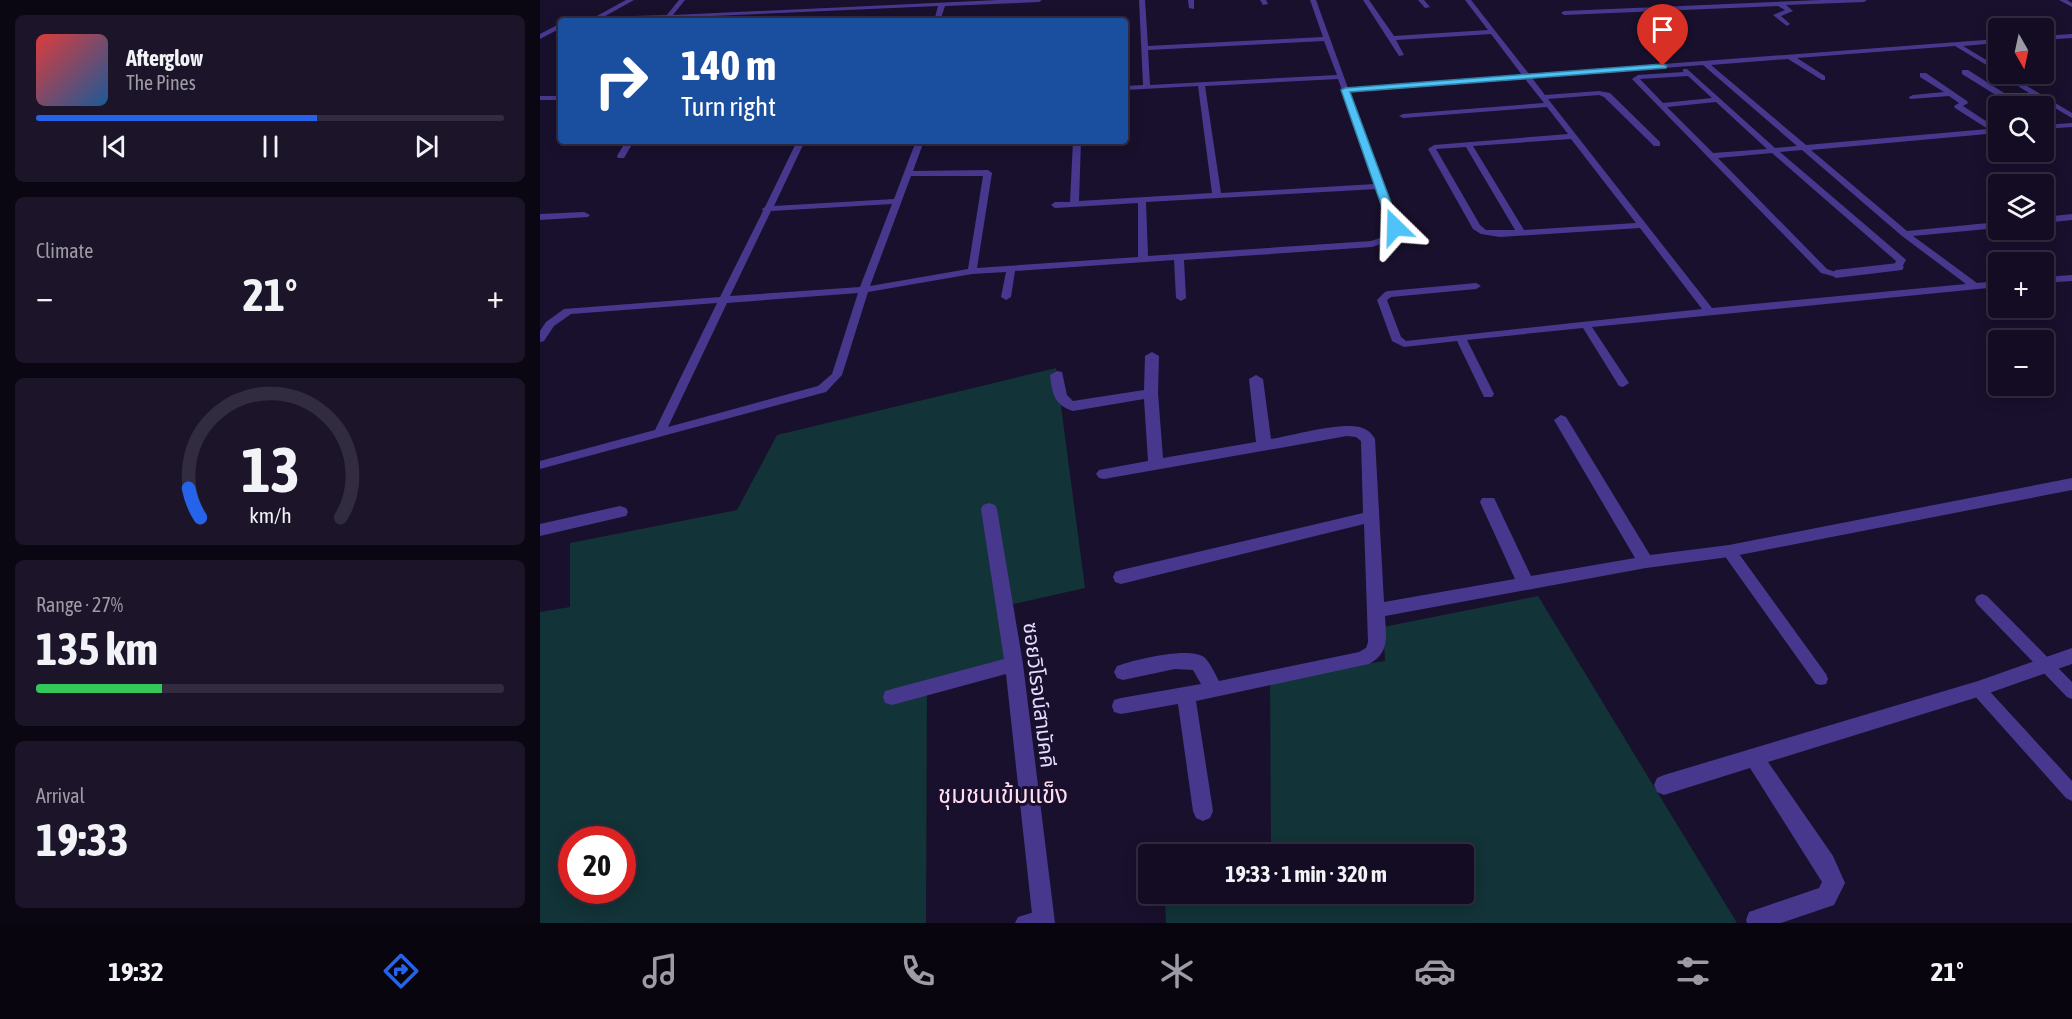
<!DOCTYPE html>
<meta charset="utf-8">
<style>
body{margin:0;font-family:"Asap Condensed","Noto Sans Thai",sans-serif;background:#1c152a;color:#f1f3f6;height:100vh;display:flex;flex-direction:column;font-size:22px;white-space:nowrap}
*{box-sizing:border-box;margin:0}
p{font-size:20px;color:#9d9ba5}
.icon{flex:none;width:33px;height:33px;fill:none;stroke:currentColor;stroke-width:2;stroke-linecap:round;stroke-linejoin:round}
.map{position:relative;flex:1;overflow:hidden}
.details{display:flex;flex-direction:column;gap:15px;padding:15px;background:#0a0713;width:540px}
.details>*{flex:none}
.banner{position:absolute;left:18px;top:18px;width:570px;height:126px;border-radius:6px;box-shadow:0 3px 15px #0003,0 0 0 2px #322c40;background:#1a4fa0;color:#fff;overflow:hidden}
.needle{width:39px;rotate:171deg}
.fabs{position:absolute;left:1448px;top:18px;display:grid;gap:12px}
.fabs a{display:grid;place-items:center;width:66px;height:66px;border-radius:6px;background:#130c22;box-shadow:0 3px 15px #0003,0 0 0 2px #322c40;font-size:30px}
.speed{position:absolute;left:18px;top:826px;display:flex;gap:12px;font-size:30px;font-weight:700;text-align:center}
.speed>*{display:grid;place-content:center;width:78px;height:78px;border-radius:50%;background:#130c22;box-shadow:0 3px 15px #0003,0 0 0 2px #322c40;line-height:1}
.speed .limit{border:9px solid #d22;background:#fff;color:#111}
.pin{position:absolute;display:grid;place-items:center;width:51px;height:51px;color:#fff;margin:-62px -26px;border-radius:50% 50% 50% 0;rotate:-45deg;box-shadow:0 0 6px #0007}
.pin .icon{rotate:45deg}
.me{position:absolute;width:66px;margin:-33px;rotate:338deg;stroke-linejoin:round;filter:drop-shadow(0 0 4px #0008)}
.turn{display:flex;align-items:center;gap:21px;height:126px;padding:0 24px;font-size:27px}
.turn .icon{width:78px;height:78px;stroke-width:2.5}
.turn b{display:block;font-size:42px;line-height:51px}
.big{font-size:45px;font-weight:700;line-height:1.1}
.details .tile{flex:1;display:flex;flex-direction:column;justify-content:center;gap:9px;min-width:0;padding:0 21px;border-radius:9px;background:#1c152a}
.details .dial{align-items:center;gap:0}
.dial svg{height:156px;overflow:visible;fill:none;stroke:#322c40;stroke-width:7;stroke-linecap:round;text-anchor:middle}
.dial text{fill:#f1f3f6;stroke:none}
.song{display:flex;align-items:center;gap:18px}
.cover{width:72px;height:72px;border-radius:9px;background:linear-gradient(135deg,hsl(0 70% 55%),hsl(210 70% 35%))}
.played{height:6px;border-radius:3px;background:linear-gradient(90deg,#2563eb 60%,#322c40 60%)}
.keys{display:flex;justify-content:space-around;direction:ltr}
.heat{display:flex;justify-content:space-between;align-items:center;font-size:33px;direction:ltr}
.charge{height:9px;border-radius:4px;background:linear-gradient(90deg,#34c759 27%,#322c40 0)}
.trip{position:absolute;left:598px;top:844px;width:336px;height:60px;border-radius:6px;background:#130c22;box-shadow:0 3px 15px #0003,0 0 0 2px #322c40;font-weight:700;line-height:60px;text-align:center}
.tab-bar{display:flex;height:96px;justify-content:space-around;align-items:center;background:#08050e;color:#9d9ba5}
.tab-bar .icon{width:42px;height:42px}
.tab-bar .current{color:#2563eb}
.tab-bar b{font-size:27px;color:#f1f3f6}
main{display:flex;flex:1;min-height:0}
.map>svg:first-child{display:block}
.green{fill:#123337;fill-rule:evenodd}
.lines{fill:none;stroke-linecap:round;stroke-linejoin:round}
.lane{fill:#47388e;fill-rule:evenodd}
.street{fill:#47388e;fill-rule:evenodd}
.route{fill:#4fc3f7;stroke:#337fa1;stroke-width:1.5}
.labels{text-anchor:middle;stroke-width:6;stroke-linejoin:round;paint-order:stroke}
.near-street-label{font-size:21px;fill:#e4dbff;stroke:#19102d}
.near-neighbourhood-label{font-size:24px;fill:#fde;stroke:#19102d}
</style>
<main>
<section class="details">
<div class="tile">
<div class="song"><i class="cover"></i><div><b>Afterglow</b><p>The Pines</p></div></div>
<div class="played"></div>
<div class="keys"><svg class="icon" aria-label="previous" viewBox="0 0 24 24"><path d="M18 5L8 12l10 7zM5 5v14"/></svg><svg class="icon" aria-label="pause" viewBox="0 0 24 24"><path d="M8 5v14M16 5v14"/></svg><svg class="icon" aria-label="next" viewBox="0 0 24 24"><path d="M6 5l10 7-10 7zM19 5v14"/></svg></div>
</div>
<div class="tile"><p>Climate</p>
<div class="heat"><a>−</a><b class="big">21°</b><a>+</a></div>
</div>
<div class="tile dial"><svg viewBox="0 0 100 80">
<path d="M14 69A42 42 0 1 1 86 69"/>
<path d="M14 69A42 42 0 0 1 8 54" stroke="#2563eb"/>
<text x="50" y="56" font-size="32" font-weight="700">13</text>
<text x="50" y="72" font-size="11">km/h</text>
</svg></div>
<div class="tile"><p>Range · 27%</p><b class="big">135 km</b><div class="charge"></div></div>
<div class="tile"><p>Arrival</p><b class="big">19:33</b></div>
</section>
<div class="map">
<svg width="1532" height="923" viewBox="0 0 1532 923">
<rect width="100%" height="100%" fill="#19102d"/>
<path class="green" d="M516 368 545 588 460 607 467 666 387 686 386 923H0V612L30 607V543L197 510 237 435ZM32 840H82V891H32Z
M998 596 1197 923H626L625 896 637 894H924V855H731L730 679 845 661 843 627Z"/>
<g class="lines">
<path class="lane" d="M86 0H94L58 20 30 21 55 17Z
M139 0H145L133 15 458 0H502L499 2 405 6 400 21H394L398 6 126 18V16Z
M599 0H605L608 46 783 37 770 0H776L808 88 982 75 951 34 856 40 864 55 859 56 823 0H829L854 36 948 30 925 0H931L989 74 1458 39V43L1423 46 1458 67V72L1415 46 1257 58 1285 76V80H1282L1248 59 1171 65 1266 145 1448 129 1415 108 1414 106 1419 103 1409 96 1370 99 1369 97 1373 95 1404 92 1380 77V73H1386L1427 101 1428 103 1423 106 1458 129V133L1271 150 1367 231 1458 222V228L1373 236 1437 283 1458 281V287L1052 327 1089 383 1083 387 1079 386 1043 328 927 340 954 394 952 397H944L917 341 864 347 852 341 837 300 845 292 848 291 936 283 941 286 936 289 851 297 847 300 861 337 866 341 1162 309 1100 228 960 237 941 234 933 229 888 149 894 145 1028 134 1007 107 863 118 859 116 863 114 1004 103 985 79 810 92 860 227 853 240 832 247 644 260 646 298 641 301 636 298 634 260 475 271 471 297 466 300 461 297 466 272 432 274 328 292 302 375 286 392 0 469V461L115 430 177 303 31 314 14 326 4 341 0 342V331L6 322 24 309 180 297 223 211 222 209 225 207 257 141H297L293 143 263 145 234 206 354 199 376 141H384L373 171 448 170 452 173 437 268 598 257V203L515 208 511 205 515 202H530L533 141H541L539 201 672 193 658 86 585 90V86L603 85ZM784 41 797 75 610 85 608 50ZM1163 65 1257 146 1235 148 1147 69H1143V72L1098 75 1092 79 1281 273 1296 277 1301 274 1287 269 1178 158 1232 153 1356 261 1353 267 1355 269H1361L1366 260 1364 258 1240 152 1262 150 1362 236 1426 284 1172 308 1008 99 1059 95 1064 97 1114 146H1120V142L1070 93 1059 91 1005 95 992 78ZM1148 76 1172 98 1123 103 1100 79ZM798 79 835 184 681 193 665 86ZM1176 102 1227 149 1173 153 1127 107ZM1031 139 1096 223 984 230 933 146ZM926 147 975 230H946L940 225 896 149ZM371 176H443L428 269 330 286ZM837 189 850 227 846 236 831 241 608 256 606 202ZM352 204 320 287 190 296 231 211ZM318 293 292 374 278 386 128 427 187 303Z
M648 0H654V9L649 8Z
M720 0H726L728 4 723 5Z
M878 0H884L890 7 885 8Z
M1281 0H1327L1324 2 1246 5 1253 11 1241 16 1250 24 1247 26 1233 15 1245 10 1238 6 1024 15 1021 13 1024 11Z
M1519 0H1527L1532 3V7Z
M21 23V28L0 39V34Z
M1532 34V38L1503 40V36Z
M1422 70H1428L1464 93H1489L1459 74H1467L1532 113V118L1496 97H1459L1422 74Z
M0 96H21V100H0Z
M1532 123V127L1503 129V125Z
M86 141H94L84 158H78L77 156Z
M1532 214V220L1503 223V217Z
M1532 275V281L1503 283V277Z
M1189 546 1194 547 1286 674 1288 679 1286 684 1281 685 1276 684 1184 555 1182 551 1184 547Z
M1442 594 1447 596 1532 682V699L1527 697 1437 604 1435 600 1437 596Z
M1438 682 1443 684 1532 781V801L1526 798 1433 694 1431 689 1433 684Z
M504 909 510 912 513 918 511 923H475L478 917Z"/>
<path class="street" d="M128 15H131V19L71 21 52 19 56 17Z
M44 212 50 215 48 217 0 220V214Z
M1358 263 1364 267 1362 270 1296 278 1290 274 1296 270Z
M612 352 619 356 618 393 623 458 716 442 709 379 716 375 723 379 731 439C750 436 809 419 825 429 829 431 833 435 835 439L844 602 975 579 940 502 942 498H954L956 502 991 576 1095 558 1014 420 1021 415 1026 417 1110 555 1189 545 1532 478V490L1189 557 1106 568 845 616C846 637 850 653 829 664L656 701 673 811 670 818 663 821 656 818 653 811 638 704 581 714 574 712 572 706 574 700 581 698 661 684 653 670 635 669 583 680 577 678 574 672 577 666C593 660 648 646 664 657 670 662 675 674 679 681L819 652 826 648 828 642 824 524 581 584 575 582 573 577 575 572 581 570 823 513 821 441 816 437 807 436 564 479 559 478 556 474 559 470 608 461 604 399 533 411C514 405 512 393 510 375L517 371 522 372 527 395 533 401 604 390 605 356Z
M449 503 455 505 457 509 483 664 515 923H493L466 674 352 705 345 703 343 697 345 691 352 689 464 659 441 509 443 505Z
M80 506 86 508 88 512 86 516 0 536V524Z
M1532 648V664L1438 697 1228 762 1293 856 1305 883 1294 905 1241 923H1207L1206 920 1209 912 1279 888 1282 882 1210 768 1124 795 1117 792 1114 785 1117 778 1124 775 1438 681Z"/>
</g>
<path class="route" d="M1123 64 1127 66 1126 68 810 92 860 227 855 230 849 227 801 90 805 88Z"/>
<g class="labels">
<g class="near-street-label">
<text transform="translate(499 695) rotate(83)" y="7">ซอยวิโรจน์สามัคคี</text>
</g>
<g class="near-neighbourhood-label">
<text x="463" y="803">ชุมชนเข้มแข็ง</text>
</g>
</g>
</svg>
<div class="fabs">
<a><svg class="needle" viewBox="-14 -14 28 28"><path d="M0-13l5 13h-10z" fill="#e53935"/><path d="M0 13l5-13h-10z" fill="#9d9ba5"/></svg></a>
<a><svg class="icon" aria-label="search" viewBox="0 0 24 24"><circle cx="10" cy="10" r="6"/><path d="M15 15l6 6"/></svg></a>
<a><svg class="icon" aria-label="layers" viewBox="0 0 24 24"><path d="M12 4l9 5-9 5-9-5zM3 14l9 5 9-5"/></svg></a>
<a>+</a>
<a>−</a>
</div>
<div class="speed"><div class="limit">20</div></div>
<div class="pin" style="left:1123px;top:66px;background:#d93025"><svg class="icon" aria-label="arrive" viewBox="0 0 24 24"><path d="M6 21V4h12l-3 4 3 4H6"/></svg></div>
<svg class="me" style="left:855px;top:227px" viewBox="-20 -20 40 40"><path d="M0-17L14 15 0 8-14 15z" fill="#4fc3f7" stroke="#fff" stroke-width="4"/></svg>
<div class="trip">19:33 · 1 min · 320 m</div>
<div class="banner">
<div class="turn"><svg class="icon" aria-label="right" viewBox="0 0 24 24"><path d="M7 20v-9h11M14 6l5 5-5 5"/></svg><div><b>140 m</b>Turn right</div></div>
</div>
</div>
</main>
<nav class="tab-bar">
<b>19:32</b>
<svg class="icon current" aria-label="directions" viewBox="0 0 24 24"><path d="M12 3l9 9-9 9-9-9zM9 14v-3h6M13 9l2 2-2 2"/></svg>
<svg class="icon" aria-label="music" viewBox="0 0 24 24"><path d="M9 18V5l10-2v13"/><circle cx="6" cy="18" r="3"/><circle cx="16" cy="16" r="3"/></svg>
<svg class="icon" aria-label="phone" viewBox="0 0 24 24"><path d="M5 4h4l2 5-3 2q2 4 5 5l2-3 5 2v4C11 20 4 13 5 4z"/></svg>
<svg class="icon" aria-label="climate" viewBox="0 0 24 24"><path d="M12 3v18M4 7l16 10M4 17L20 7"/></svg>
<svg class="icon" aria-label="car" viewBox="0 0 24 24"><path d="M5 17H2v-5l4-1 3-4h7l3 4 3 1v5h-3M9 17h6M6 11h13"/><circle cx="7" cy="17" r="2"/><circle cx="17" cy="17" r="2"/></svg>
<svg class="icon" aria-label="filters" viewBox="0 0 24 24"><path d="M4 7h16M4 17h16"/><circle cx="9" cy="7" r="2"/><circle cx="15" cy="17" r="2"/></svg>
<b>21°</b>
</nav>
